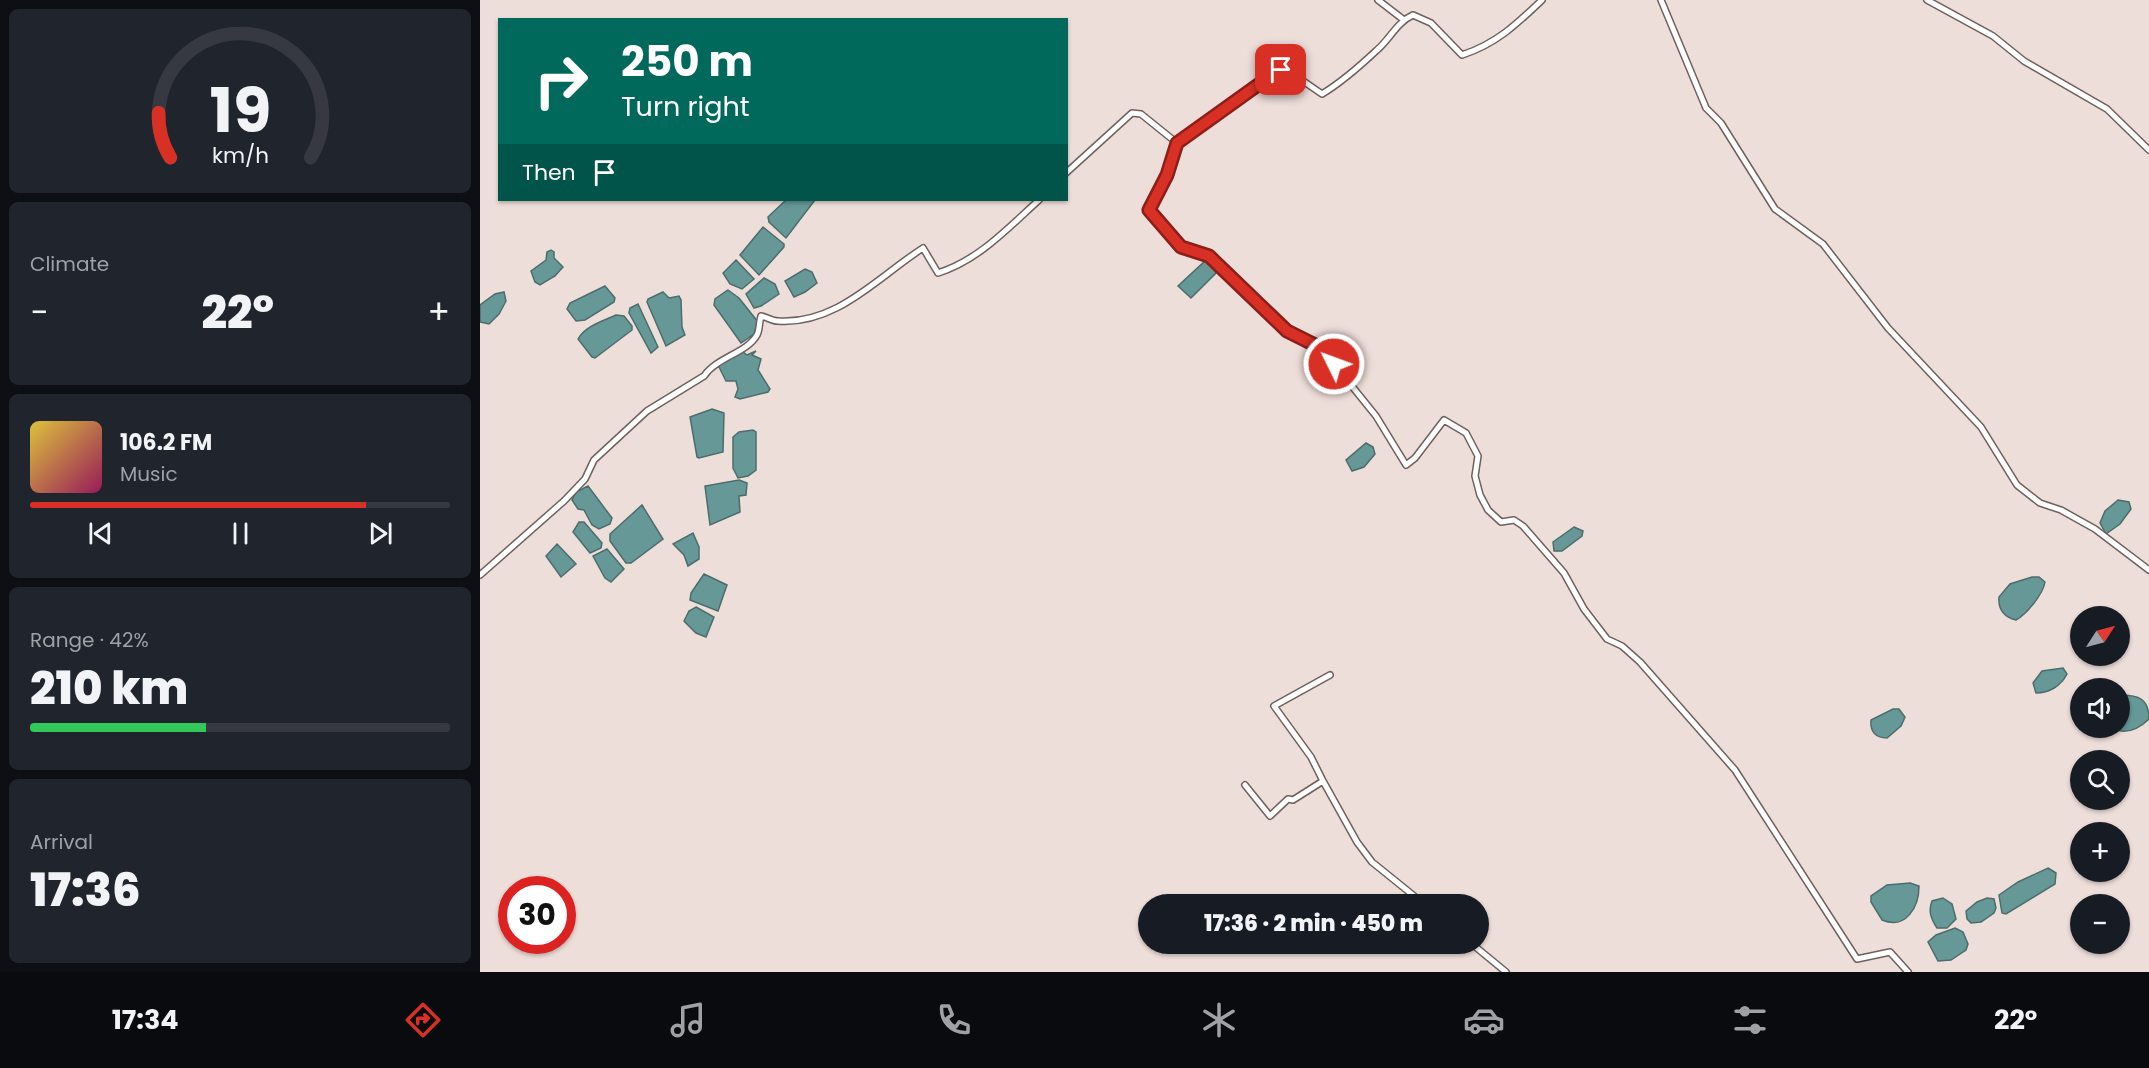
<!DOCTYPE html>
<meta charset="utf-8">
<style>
body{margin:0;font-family:Poppins,sans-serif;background:#20242c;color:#f1f3f6;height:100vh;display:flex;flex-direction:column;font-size:22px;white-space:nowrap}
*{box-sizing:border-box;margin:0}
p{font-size:20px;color:#9ea1a6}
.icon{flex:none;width:33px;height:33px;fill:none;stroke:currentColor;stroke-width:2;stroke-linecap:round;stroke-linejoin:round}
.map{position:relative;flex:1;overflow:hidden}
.sheet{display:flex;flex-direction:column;gap:9px;padding:9px;background:#0d0f14;width:480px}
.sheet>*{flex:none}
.banner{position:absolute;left:18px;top:18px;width:570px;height:183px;border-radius:0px;box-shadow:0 2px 4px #0004;background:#00695c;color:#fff;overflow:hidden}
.needle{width:39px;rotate:54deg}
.controls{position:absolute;left:1590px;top:606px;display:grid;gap:12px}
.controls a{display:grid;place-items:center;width:60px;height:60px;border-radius:50%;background:#171b24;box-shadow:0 2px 4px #0004;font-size:30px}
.speed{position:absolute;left:18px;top:876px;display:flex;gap:12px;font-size:30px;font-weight:700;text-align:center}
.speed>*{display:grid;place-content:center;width:78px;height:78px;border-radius:50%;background:#171b24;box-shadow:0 2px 4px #0004;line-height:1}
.speed .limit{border:9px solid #d22;background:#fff;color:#111}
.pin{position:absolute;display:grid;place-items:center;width:51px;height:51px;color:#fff;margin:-26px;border-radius:12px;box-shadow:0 3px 9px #0006}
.me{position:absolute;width:66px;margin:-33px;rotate:312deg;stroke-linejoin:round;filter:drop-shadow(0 0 4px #0008)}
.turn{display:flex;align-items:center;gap:21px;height:126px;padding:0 24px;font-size:27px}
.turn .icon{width:78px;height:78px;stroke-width:2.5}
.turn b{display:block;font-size:42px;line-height:51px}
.then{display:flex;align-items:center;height:57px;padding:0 24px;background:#0003;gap:12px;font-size:22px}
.big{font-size:45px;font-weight:800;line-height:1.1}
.sheet .tile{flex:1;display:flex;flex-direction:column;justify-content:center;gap:9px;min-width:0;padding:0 21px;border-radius:9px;background:#20242c}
.sheet .dial{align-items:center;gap:0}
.dial svg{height:156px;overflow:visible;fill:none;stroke:#363941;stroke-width:7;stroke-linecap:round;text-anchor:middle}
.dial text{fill:#f1f3f6;stroke:none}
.song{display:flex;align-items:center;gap:18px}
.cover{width:72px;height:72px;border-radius:9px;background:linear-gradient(135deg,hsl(50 70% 55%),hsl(330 70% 35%))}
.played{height:6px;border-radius:3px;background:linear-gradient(90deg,#d93025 80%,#363941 80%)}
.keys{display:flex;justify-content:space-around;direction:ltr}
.heat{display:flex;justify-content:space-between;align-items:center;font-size:33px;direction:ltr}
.charge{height:9px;border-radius:4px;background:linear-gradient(90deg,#34c759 42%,#363941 0)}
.trip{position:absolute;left:658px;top:894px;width:351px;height:60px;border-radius:30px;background:#171b24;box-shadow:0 2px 4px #0004;font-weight:800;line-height:60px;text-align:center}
.tabs{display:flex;height:96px;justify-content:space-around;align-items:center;background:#090b0e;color:#9ea1a6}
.tabs .icon{width:42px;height:42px}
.tabs .selected{color:#d93025}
.tabs b{font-size:27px;color:#f1f3f6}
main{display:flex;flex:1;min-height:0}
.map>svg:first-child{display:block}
.water{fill:#659896;stroke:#4b6d6c;stroke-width:1.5}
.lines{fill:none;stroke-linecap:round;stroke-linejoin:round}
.street-casing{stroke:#6f615d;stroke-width:8}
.street{stroke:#fff;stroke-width:5}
.route-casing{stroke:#8d1f18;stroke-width:15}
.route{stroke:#d93025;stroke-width:10}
</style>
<main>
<section class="sheet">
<div class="tile dial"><svg viewBox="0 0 100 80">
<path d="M14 69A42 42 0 1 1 86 69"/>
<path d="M14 69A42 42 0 0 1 8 46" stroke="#d93025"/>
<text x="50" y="56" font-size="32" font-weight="700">19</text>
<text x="50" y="72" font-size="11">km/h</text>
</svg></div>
<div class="tile"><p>Climate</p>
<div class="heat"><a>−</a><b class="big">22°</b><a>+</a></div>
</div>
<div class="tile">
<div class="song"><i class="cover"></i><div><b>106.2 FM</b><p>Music</p></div></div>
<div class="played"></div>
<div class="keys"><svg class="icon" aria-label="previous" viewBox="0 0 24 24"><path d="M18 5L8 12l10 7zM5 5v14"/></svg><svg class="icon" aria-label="pause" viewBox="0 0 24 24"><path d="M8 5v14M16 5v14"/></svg><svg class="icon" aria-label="next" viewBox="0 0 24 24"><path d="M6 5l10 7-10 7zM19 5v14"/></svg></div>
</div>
<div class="tile"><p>Range · 42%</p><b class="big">210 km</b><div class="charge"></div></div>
<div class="tile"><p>Arrival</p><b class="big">17:36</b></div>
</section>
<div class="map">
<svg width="1669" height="972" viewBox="0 0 1669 972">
<rect width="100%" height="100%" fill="#eededa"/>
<path class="water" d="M306 200H335L306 238 289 222 288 217Z
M283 227 304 244V247L279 275 260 255Z
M71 250 74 252V258L83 267 75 276 60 285 55 282 51 271 66 260 67 252Z
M256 260 274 279 262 289 250 284 243 273Z
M725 261 731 264 736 273 711 298 698 286Z
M325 269 332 272 337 283 325 292 314 297 305 281Z
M284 278 295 284 299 294 281 306 274 308 266 294Z
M125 286 135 298 134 302 105 320 96 321 87 309 90 303Z
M248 290 259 298 278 322 274 334 261 343 234 305 235 299Z
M24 292 26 301 19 314 9 324 0 322V305L15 294Z
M183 292 189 298 199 296 201 300 202 327 205 335 186 346 167 302 168 299Z
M158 304 178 347 171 353 149 313 150 308Z
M136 315 144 316 152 326V330L115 358 112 357 98 339C105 326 123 321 136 315Z
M276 351 272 355 281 359 278 370 290 389 288 392 260 399 255 397 258 389 256 381H246L239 367 235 366 263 352 267 355Z
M232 409 244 413 243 452 219 458 217 457 210 417Z
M273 430 276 432V470L268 476 258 478 253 468V437L259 432Z
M886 443 893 447 895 454 884 467 872 471 866 460Z
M259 480 267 483 266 495 259 496 260 512 230 525 225 486Z
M108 486 132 518 130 524 119 529 112 525 104 510 98 509 92 500 96 492Z
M1638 500 1649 502 1651 509 1640 524 1626 534 1620 523 1625 511Z
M162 505 183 539 151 563H146L130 541V534Z
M99 522H104L122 543 121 548 110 553 93 532Z
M1094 527 1103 531 1102 536 1082 551H1074L1073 542Z
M213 533 219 547V559L208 566 204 555 193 544Z
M77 544 96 564 81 577 66 556Z
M127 549 144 569 131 582 125 578 113 556Z
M224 574 247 585 238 611 210 600 211 593Z
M1552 577H1559L1565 582C1563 594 1547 614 1536 620 1524 617 1518 609 1519 597L1530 584Z
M216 607 234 617 226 637 216 633 204 621 209 611Z
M1583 668 1587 674C1581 686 1569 693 1556 693L1553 683 1562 671Z
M1640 695C1659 695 1669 699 1669 719 1658 730 1645 735 1630 728H1640Z
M1413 709H1419L1425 717 1421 726 1407 738C1395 738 1390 731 1391 720Z
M1568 868 1576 873 1575 884 1526 914 1522 913 1519 895 1538 882Z
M1430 883 1439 886C1439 907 1426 930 1402 920L1391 902V896L1407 885Z
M1463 898 1472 904 1476 919 1467 928H1457C1451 919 1448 911 1452 901Z
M1507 898 1514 899 1516 908 1514 913 1501 922 1491 923 1487 919 1486 911 1497 902Z
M1475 928 1483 932 1488 944 1486 950 1471 960 1458 961 1448 942 1456 935Z"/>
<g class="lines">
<defs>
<path id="street" d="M898 0 924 20
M1181 0 1226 108 1241 123 1295 209 1343 244 1408 328 1501 427 1537 485 1560 503 1581 510 1615 529 1669 570
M1447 0 1513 36 1544 61 1627 109 1669 150
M697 143 687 175 669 210 701 247 729 256 807 331 835 345 854 364 896 416 926 465 935 458 964 420 986 433 998 456 995 476 1000 495 1008 510 1021 522 1034 520 1043 526 1084 573 1104 609 1127 639 1142 646 1160 662 1255 770 1377 959 1410 952 1428 972
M586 173 652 113 661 114 697 143 796 72 813 74 842 94C862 82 880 66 897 50 910 39 917 22 933 15L951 23 982 55C1016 44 1037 24 1062 0
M0 575 84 501 105 479 114 460 167 411 224 376C237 357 267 353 277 335 280 329 279 322 281 316 287 317 292 321 298 321 357 325 399 276 443 248L458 273C499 260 528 228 559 200
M843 781 877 842 892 862 944 904
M765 785 790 816 808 799 813 800 843 781 831 757 794 706 850 675
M992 944 1026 972"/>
</defs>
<use href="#street" class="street-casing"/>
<use href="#street" class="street"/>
</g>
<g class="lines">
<defs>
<path id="route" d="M801 70 796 72 697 143 687 175 669 210 701 247 729 256 807 331 835 345 854 364"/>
</defs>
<use href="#route" class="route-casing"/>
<use href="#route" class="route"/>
</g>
</svg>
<div class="controls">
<a><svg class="needle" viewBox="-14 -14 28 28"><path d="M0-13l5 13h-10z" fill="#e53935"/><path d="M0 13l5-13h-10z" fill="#9ea1a6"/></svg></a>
<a><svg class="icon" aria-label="sound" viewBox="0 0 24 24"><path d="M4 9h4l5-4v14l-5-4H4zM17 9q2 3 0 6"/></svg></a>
<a><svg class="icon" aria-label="search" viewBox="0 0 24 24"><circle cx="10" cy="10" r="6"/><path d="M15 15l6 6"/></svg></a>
<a>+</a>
<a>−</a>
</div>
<div class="speed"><div class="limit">30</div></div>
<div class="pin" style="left:801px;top:70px;background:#d93025"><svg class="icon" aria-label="arrive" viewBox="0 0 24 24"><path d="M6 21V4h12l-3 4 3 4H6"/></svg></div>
<svg class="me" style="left:854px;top:364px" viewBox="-20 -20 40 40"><circle r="17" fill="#d93025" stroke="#fff" stroke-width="3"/><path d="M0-11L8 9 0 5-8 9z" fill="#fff"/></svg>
<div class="trip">17:36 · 2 min · 450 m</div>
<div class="banner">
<div class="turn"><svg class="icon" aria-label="right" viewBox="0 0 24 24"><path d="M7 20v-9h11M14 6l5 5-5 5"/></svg><div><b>250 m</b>Turn right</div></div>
<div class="then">Then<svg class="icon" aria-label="arrive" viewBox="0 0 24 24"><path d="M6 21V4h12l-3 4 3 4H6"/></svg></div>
</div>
</div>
</main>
<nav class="tabs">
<b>17:34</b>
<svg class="icon selected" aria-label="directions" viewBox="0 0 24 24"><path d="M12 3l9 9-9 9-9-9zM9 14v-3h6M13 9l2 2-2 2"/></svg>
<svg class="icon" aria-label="music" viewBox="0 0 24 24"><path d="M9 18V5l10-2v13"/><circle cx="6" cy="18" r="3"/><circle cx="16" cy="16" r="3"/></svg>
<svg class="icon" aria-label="phone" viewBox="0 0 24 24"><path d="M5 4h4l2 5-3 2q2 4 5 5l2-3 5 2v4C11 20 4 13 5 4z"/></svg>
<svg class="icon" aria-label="climate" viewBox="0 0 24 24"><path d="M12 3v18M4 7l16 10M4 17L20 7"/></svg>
<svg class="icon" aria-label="car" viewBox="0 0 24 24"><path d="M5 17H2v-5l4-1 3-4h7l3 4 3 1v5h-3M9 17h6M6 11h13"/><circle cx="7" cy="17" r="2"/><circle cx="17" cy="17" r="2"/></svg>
<svg class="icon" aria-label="filters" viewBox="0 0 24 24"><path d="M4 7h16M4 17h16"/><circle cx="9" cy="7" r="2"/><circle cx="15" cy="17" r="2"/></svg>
<b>22°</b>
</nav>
